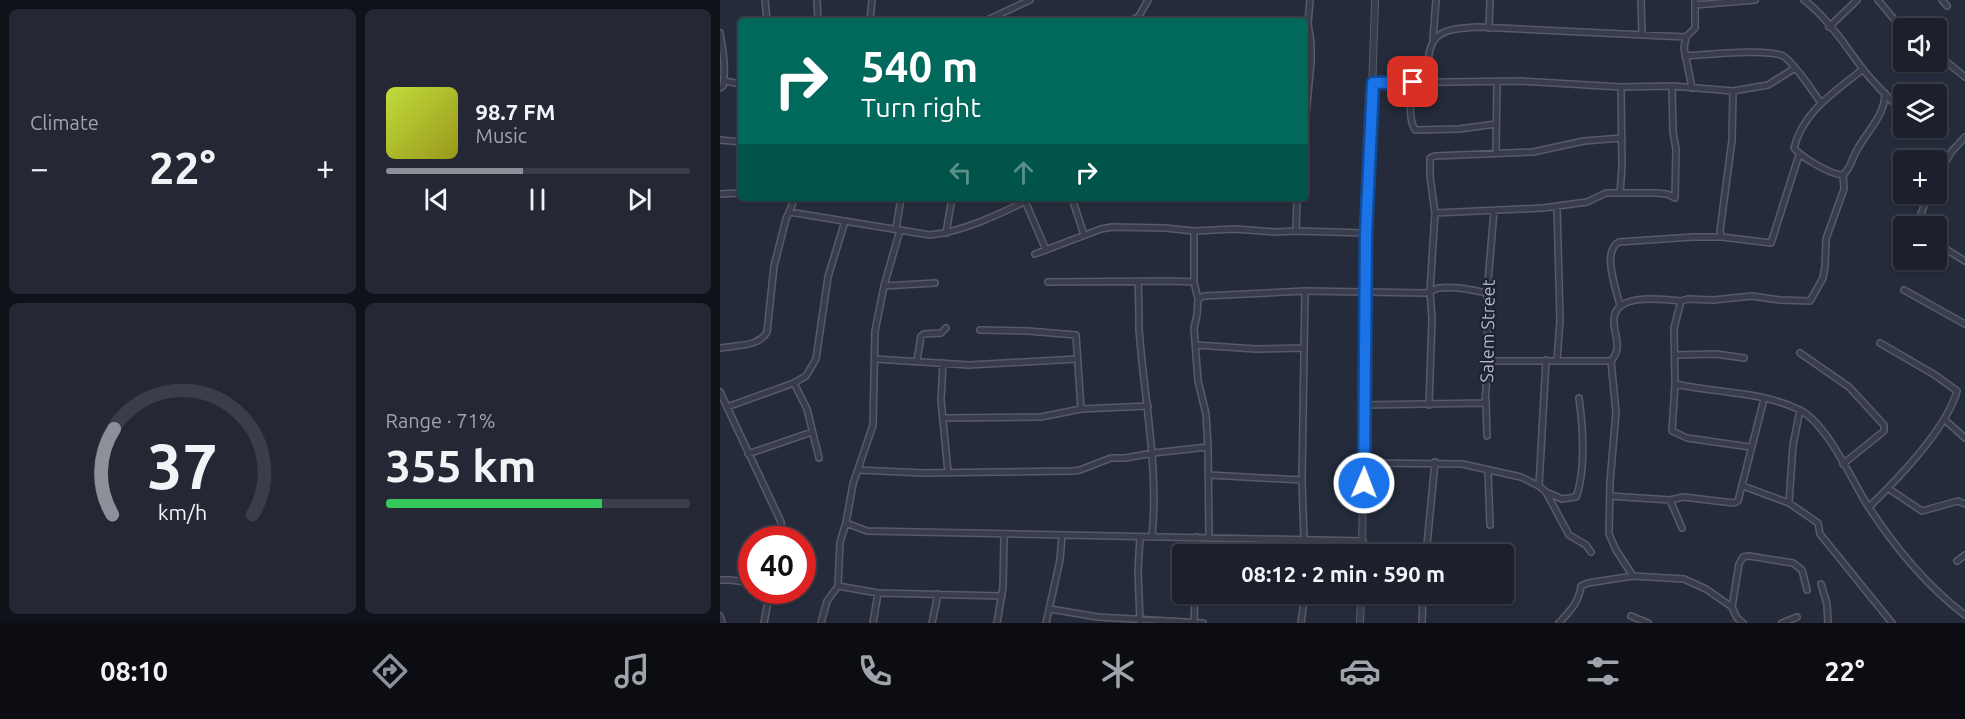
<!DOCTYPE html>
<meta charset="utf-8">
<style>
body{margin:0;font-family:Ubuntu,sans-serif;background:#252834;color:#f1f3f6;height:100vh;display:flex;flex-direction:column;font-size:22px;white-space:nowrap}
*{box-sizing:border-box;margin:0}
p{font-size:20px;color:#a0a3a9}
.icon{flex:none;width:33px;height:33px;fill:none;stroke:currentColor;stroke-width:2;stroke-linecap:round;stroke-linejoin:round}
.map{position:relative;flex:1;overflow:hidden}
.details{display:flex;flex-direction:column;gap:9px;padding:9px;background:#0f1218;width:720px}
.details>*{flex:none}
.guide{position:absolute;left:18px;top:18px;width:570px;height:183px;border-radius:6px;box-shadow:0 2px 4px #0004,0 0 0 2px #3a3e48;background:#00695c;color:#fff;overflow:hidden}
.fabs{position:absolute;left:1173px;top:18px;display:grid;gap:12px}
.fabs a{display:grid;place-items:center;width:54px;height:54px;border-radius:6px;background:#1c202c;box-shadow:0 2px 4px #0004,0 0 0 2px #3a3e48;font-size:30px}
.speed{position:absolute;left:18px;top:526px;display:flex;gap:12px;font-size:30px;font-weight:700;text-align:center}
.speed>*{display:grid;place-content:center;width:78px;height:78px;border-radius:50%;background:#1c202c;box-shadow:0 2px 4px #0004,0 0 0 2px #3a3e48;line-height:1}
.speed .limit{border:9px solid #d22;background:#fff;color:#111}
.pin{position:absolute;display:grid;place-items:center;width:51px;height:51px;color:#fff;margin:-26px;border-radius:12px;box-shadow:0 3px 9px #0006}
.me{position:absolute;width:66px;margin:-33px;rotate:1deg;stroke-linejoin:round;filter:drop-shadow(0 0 4px #0008)}
.turn{display:flex;align-items:center;gap:21px;height:126px;padding:0 24px;font-size:27px}
.turn .icon{width:78px;height:78px;stroke-width:2.5}
.turn b{display:block;font-size:42px;line-height:51px}
.lanes{display:flex;align-items:center;height:57px;padding:0 24px;background:#0003;justify-content:center;gap:30px;direction:ltr}
.lanes .off{opacity:.35}
.big{font-size:45px;font-weight:600;line-height:1.1}
.details .widget{flex:1;display:flex;flex-direction:column;justify-content:center;gap:9px;min-width:0;padding:0 21px;border-radius:9px;background:#252834}
.details .dial{align-items:center;gap:0}
.dial svg{height:156px;overflow:visible;fill:none;stroke:#3a3e48;stroke-width:7;stroke-linecap:round;text-anchor:middle}
.dial text{fill:#f1f3f6;stroke:none}
.song{display:flex;align-items:center;gap:18px}
.cover{width:72px;height:72px;border-radius:9px;background:linear-gradient(135deg,hsl(70 70% 55%),hsl(60 70% 35%))}
.played{height:6px;border-radius:3px;background:linear-gradient(90deg,#8c9099 45%,#3a3e48 45%)}
.keys{display:flex;justify-content:space-around;direction:ltr}
.heat{display:flex;justify-content:space-between;align-items:center;font-size:33px;direction:ltr}
.charge{height:9px;border-radius:4px;background:linear-gradient(90deg,#34c759 71%,#3a3e48 0)}
.details .tiles{flex:1;display:grid;gap:9px;grid-template-columns:repeat(2,1fr)}
.trip{position:absolute;left:452px;top:544px;width:342px;height:60px;border-radius:6px;background:#1c202c;box-shadow:0 2px 4px #0004,0 0 0 2px #3a3e48;font-weight:600;line-height:60px;text-align:center}
.tab-bar{display:flex;height:96px;justify-content:space-around;align-items:center;background:#0b0d12;color:#a0a3a9}
.tab-bar .icon{width:42px;height:42px}
.tab-bar .selected{color:#8c9099}
.tab-bar b{font-size:27px;color:#f1f3f6}
main{display:flex;flex:1;min-height:0}
.map>svg:first-child{display:block}
.lines{fill:none;stroke-linecap:round;stroke-linejoin:round}
.minor-casing{stroke:#575b69;stroke-width:8}
.tertiary-casing{stroke:#575b69;stroke-width:8}
.minor{stroke:#393d4b;stroke-width:5}
.tertiary{stroke:#393d4b;stroke-width:6}
.route-casing{stroke:#114b97;stroke-width:15}
.route{stroke:#1a73e8;stroke-width:10}
.labels{text-anchor:middle;stroke-width:4.5;stroke-linejoin:round;paint-order:stroke}
.street-label{font-size:18px;fill:#b4b8c7;stroke:#1e2230}
</style>
<main>
<section class="details">
<div class="tiles">
<div class="widget"><p>Climate</p>
<div class="heat"><a>−</a><b class="big">22°</b><a>+</a></div>
</div>
<div class="widget">
<div class="song"><i class="cover"></i><div><b>98.7 FM</b><p>Music</p></div></div>
<div class="played"></div>
<div class="keys"><svg class="icon" aria-label="previous" viewBox="0 0 24 24"><path d="M18 5L8 12l10 7zM5 5v14"/></svg><svg class="icon" aria-label="pause" viewBox="0 0 24 24"><path d="M8 5v14M16 5v14"/></svg><svg class="icon" aria-label="next" viewBox="0 0 24 24"><path d="M6 5l10 7-10 7zM19 5v14"/></svg></div>
</div>
<div class="widget dial"><svg viewBox="0 0 100 80">
<path d="M14 69A42 42 0 1 1 86 69"/>
<path d="M14 69A42 42 0 0 1 15 25" stroke="#8c9099"/>
<text x="50" y="56" font-size="32" font-weight="700">37</text>
<text x="50" y="72" font-size="11">km/h</text>
</svg></div>
<div class="widget"><p>Range · 71%</p><b class="big">355 km</b><div class="charge"></div></div>
</div>
</section>
<div class="map">
<svg width="1245" height="623" viewBox="0 0 1245 623">
<rect width="100%" height="100%" fill="#252b3b"/>
<g class="lines">
<defs>
<path id="minor" d="M45 0 47 21
M97 0 98 21
M921 0 922 34
M1084 0C1107 17 1125 45 1142 68 1154 84 1170 99 1184 113
M1158 0 1184 31
M1222 0 1227 6
M975 5 1035 0
M150 21 152 0
M265 21 310 0
M411 21 419 16 428 0
M1109 27 1137 0
M769 28 770 0
M0 33C3 50 6 68 3 86L0 88
M966 37 964 48 972 88
M713 39 716 0
M965 56C986 55 1046 48 1063 56 1074 62 1093 92 1101 103
M1207 62 1216 66 1228 63 1245 77
M1143 69C1116 91 1083 111 1074 148 1081 157 1111 175 1123 175 1131 168 1132 158 1137 150 1147 131 1165 116 1165 93
M4 81 21 84
M693 82C692 98 687 116 695 130L739 129 776 124
M707 82C708 37 712 29 758 27L966 37 975 28V0
M653 83 801 81 901 87 952 86 1013 91 1048 85 1075 68
M1013 91 1012 140 1000 231 1002 237 1051 243 1079 155
M585 125 591 62V43L588 23 590 0
M0 140 21 142
M776 152 777 81
M1216 177 1232 151 1245 137
M900 193 902 167 901 87
M0 194 21 193
M352 198 364 235
M305 201 326 250
M837 207 840 320 837 361
M69 212 210 235C243 232 282 213 312 198
M715 213 823 208 867 202 886 193H935L947 194 955 198 956 149 953 132 952 86
M1197 226 1208 194
M176 229 181 198
M474 231V282L478 299 477 315 474 328 478 381 486 414 488 447 489 537
M576 231 577 198
M226 233 232 198
M1216 243 1245 261
M315 254 381 229 392 227 445 228 474 231 515 229 557 232 576 231 646 233
M328 282 451 281 474 282
M418 282C419 298 419 313 419 329 424 398 439 467 432 537
M164 286 215 283
M1184 290 1245 324
M478 299 484 296 585 291 705 293C710 292 714 289 719 288 735 286 752 290 767 293
M961 301 954 328 955 384 952 431 967 438 1030 447
M900 306C897 291 881 251 899 242L973 237H1002
M260 330 308 331 356 335 361 409
M476 345 536 349 583 348
M0 348C16 345 39 347 47 332L54 266 66 219 75 198
M1080 353 1129 387 1164 425V431L1123 464
M955 355 996 354 1024 358
M155 359 249 365 357 359
M197 361 201 336 204 334 221 333 226 328
M768 361H891C903 347 894 337 894 321 893 292 943 299 961 301L968 299 993 300 1032 296 1060 300 1090 301 1103 278 1105 266 1106 239 1124 189 1123 175
M891 361 896 412 890 482 889 534 896 550 913 576 964 579 986 589 1012 607 1017 618 1023 623
M223 363 221 400 228 472
M74 383 87 409 99 458
M955 384C996 393 1041 391 1080 410 1108 425 1131 479 1148 506 1174 546 1207 586 1245 615
M0 392 61 522 62 534 57 540
M766 401 767 436
M644 405 765 403 768 361 767 293 774 211
M709 405 712 319 710 291 715 213 710 176V158L715 156 813 152 864 141 902 138
M7 407 74 383 86 376 96 359 108 277 125 221
M1080 410 1073 445 1069 503 1098 523 1100 534 1172 623
M223 418 321 417 361 409 428 406
M1225 420 1245 438
M28 454 92 432
M644 463 742 464 801 477 819 486 826 492 842 499 856 497C866 470 863 426 859 398
M138 470 204 473 353 471 360 470 391 458H405L433 453 488 447
M768 471 770 525
M489 475 582 480
M819 486 826 360
M1023 486 1069 503
M1169 489 1202 511 1238 501 1245 504
M826 492 849 535 866 545 871 552
M890 496 950 500 963 497 1014 503 1018 501 1044 399
M950 500 962 528
M1149 507C1177 480 1227 428 1237 391L1215 375 1160 343
M126 523 147 531 643 541
M584 540 582 480 585 291
M477 555V537
M706 555 715 462
M1237 561 1245 555
M0 580H11L32 583
M1101 584 1107 604 1108 623
M118 586 158 593 282 596
M783 589H784
M1012 607 1019 564 1023 557 1029 556 1073 563 1082 570 1087 590
M330 609 378 617 483 623
M0 616 2 623
M911 616 928 623
M420 621 418 571 420 537
M474 622 475 594
M44 623 50 591
M101 623 107 601 118 586 120 542 126 523 133 484 153 425 155 331 164 286 180 230
M153 623 158 593
M212 623 218 594
M277 623 283 587 284 535
M326 623 340 560 342 535
M581 623 585 594
M702 623 703 594
M839 623C850 611 859 602 861 586L868 583 913 576
M1062 623 1077 617"/>
<path id="tertiary" d="M642 555 646 233 650 154 655 0
M640 623 641 594"/>
</defs>
<use href="#minor" class="minor-casing"/>
<use href="#tertiary" class="tertiary-casing"/>
<use href="#minor" class="minor"/>
<use href="#tertiary" class="tertiary"/>
</g>
<g class="lines">
<defs>
<path id="route" d="M644 483 646 233 653 83 693 82"/>
</defs>
<use href="#route" class="route-casing"/>
<use href="#route" class="route"/>
</g>
<g class="labels">
<g class="street-label">
<text transform="translate(768 331) rotate(-89)" y="6">Salem Street</text>
</g>
</g>
</svg>
<div class="fabs">
<a><svg class="icon" aria-label="sound" viewBox="0 0 24 24"><path d="M4 9h4l5-4v14l-5-4H4zM17 9q2 3 0 6"/></svg></a>
<a><svg class="icon" aria-label="layers" viewBox="0 0 24 24"><path d="M12 4l9 5-9 5-9-5zM3 14l9 5 9-5"/></svg></a>
<a>+</a>
<a>−</a>
</div>
<div class="speed"><div class="limit">40</div></div>
<div class="pin" style="left:693px;top:82px;background:#d93025"><svg class="icon" aria-label="arrive" viewBox="0 0 24 24"><path d="M6 21V4h12l-3 4 3 4H6"/></svg></div>
<svg class="me" style="left:644px;top:483px" viewBox="-20 -20 40 40"><circle r="17" fill="#1a73e8" stroke="#fff" stroke-width="3"/><path d="M0-11L8 9 0 5-8 9z" fill="#fff"/></svg>
<div class="trip">08:12 · 2 min · 590 m</div>
<div class="guide">
<div class="turn"><svg class="icon" aria-label="right" viewBox="0 0 24 24"><path d="M7 20v-9h11M14 6l5 5-5 5"/></svg><div><b>540 m</b>Turn right</div></div>
<div class="lanes"><svg class="icon off" aria-label="left" viewBox="0 0 24 24"><path d="M17 20v-9H6M10 6l-5 5 5 5"/></svg><svg class="icon off" aria-label="ahead" viewBox="0 0 24 24"><path d="M12 20V5M6 11l6-6 6 6"/></svg><svg class="icon" aria-label="right" viewBox="0 0 24 24"><path d="M7 20v-9h11M14 6l5 5-5 5"/></svg></div>
</div>
</div>
</main>
<nav class="tab-bar">
<b>08:10</b>
<svg class="icon selected" aria-label="directions" viewBox="0 0 24 24"><path d="M12 3l9 9-9 9-9-9zM9 14v-3h6M13 9l2 2-2 2"/></svg>
<svg class="icon" aria-label="music" viewBox="0 0 24 24"><path d="M9 18V5l10-2v13"/><circle cx="6" cy="18" r="3"/><circle cx="16" cy="16" r="3"/></svg>
<svg class="icon" aria-label="phone" viewBox="0 0 24 24"><path d="M5 4h4l2 5-3 2q2 4 5 5l2-3 5 2v4C11 20 4 13 5 4z"/></svg>
<svg class="icon" aria-label="climate" viewBox="0 0 24 24"><path d="M12 3v18M4 7l16 10M4 17L20 7"/></svg>
<svg class="icon" aria-label="car" viewBox="0 0 24 24"><path d="M5 17H2v-5l4-1 3-4h7l3 4 3 1v5h-3M9 17h6M6 11h13"/><circle cx="7" cy="17" r="2"/><circle cx="17" cy="17" r="2"/></svg>
<svg class="icon" aria-label="filters" viewBox="0 0 24 24"><path d="M4 7h16M4 17h16"/><circle cx="9" cy="7" r="2"/><circle cx="15" cy="17" r="2"/></svg>
<b>22°</b>
</nav>
